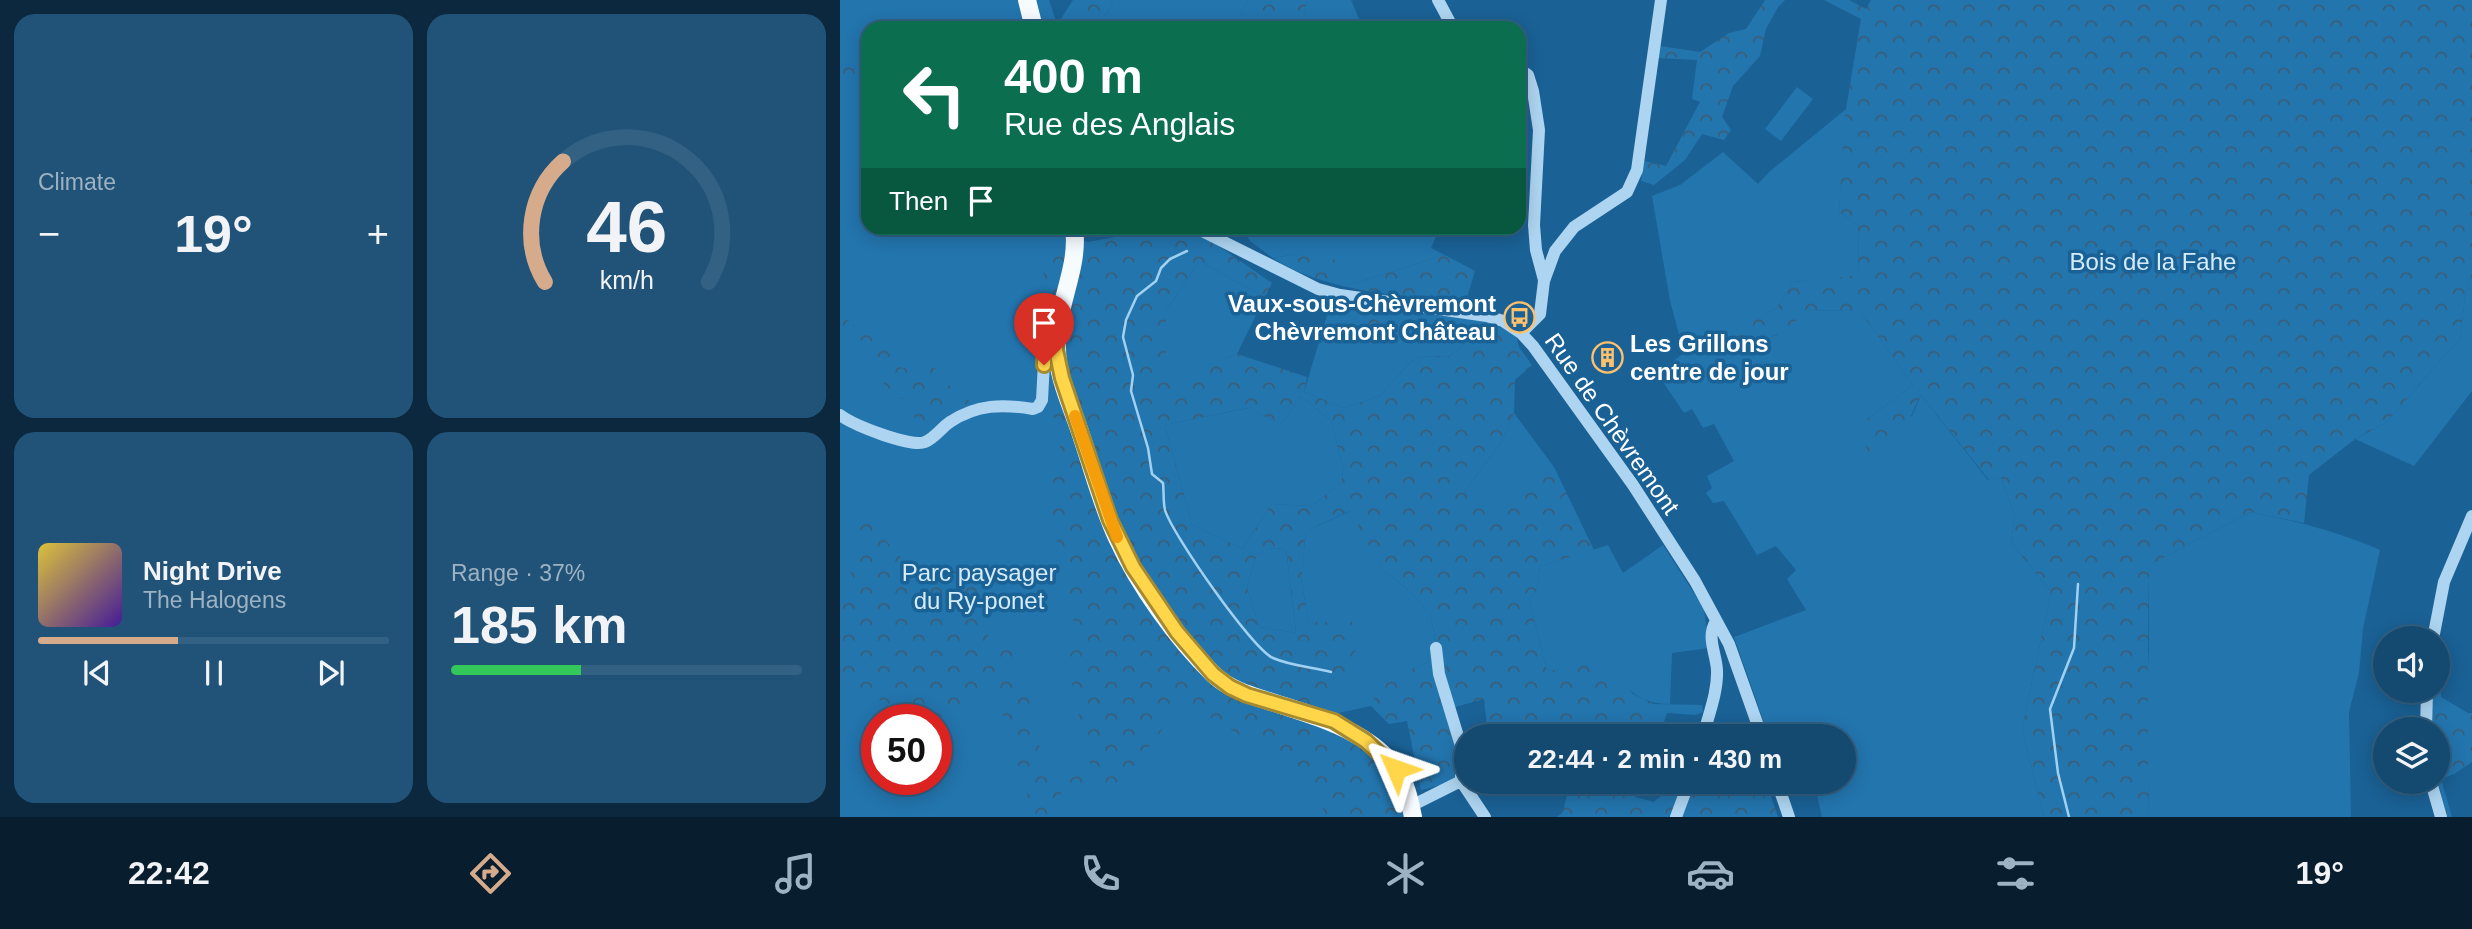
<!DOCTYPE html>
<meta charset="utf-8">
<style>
body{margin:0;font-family:Helvetica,sans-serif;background:#215378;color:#f1f3f6;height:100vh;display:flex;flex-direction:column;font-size:26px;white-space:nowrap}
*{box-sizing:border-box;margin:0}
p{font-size:23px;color:#9db2c3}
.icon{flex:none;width:38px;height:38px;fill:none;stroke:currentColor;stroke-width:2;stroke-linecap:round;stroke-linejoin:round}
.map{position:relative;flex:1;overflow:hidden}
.panel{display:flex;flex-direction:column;gap:14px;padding:14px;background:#0b283e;width:840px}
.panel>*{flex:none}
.top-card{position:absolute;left:21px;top:21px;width:665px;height:214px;border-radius:21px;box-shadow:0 4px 18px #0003,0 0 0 2px #336183;background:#0b6e4f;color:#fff;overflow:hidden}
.tools{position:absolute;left:1533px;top:626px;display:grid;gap:14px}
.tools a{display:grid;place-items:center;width:77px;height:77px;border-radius:50%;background:#144970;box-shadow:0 4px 18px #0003,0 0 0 2px #336183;font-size:35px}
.speed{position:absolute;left:21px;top:704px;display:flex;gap:14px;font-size:35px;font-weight:700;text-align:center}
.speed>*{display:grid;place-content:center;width:91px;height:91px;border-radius:50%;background:#144970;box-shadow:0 4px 18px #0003,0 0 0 2px #336183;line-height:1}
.speed .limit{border:10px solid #d22;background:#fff;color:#111}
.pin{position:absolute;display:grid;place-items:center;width:60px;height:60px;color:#fff;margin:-72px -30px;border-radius:50% 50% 50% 0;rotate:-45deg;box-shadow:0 0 7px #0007}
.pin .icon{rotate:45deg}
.me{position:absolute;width:77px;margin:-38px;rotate:313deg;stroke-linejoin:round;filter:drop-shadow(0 0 5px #0008)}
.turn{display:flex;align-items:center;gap:24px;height:147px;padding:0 28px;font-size:32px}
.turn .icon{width:91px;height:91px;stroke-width:2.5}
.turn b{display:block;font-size:49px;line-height:60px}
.then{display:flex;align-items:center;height:66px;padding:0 28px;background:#0003;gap:14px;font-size:26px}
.big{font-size:52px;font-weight:700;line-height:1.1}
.panel .widget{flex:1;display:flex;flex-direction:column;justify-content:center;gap:10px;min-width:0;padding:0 24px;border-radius:21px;background:#215378}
.panel .dial{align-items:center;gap:0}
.dial svg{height:182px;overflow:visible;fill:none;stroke:#336183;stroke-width:7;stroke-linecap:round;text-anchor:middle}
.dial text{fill:#f1f3f6;stroke:none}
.song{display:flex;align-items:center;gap:21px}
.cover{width:84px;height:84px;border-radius:10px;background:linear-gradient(135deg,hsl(50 70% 55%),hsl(260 70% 35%))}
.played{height:7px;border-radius:4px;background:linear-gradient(90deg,#d6ab8b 40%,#336183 40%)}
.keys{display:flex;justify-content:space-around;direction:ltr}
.heat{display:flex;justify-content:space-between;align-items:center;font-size:38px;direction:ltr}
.charge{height:10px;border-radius:5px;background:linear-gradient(90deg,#34c759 37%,#336183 0)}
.panel .tiles{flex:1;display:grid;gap:14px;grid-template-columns:repeat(2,1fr)}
.trip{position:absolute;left:614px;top:724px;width:402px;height:70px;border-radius:35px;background:#144970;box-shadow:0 4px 18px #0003,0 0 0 2px #336183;font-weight:700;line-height:70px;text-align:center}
.menu{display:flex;height:112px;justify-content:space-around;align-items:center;background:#081d2d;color:#9db2c3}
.menu .icon{width:49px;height:49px}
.menu .current{color:#d6ab8b}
.menu b{font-size:32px;color:#f1f3f6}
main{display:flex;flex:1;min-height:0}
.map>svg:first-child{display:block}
.green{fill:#2375ae;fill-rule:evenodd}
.forest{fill:url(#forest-crowns);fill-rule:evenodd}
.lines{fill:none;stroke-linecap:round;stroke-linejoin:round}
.stream{stroke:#a0d1f2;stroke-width:2.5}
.minor{stroke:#add4f0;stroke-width:12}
.major{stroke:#f6fbff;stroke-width:18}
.route-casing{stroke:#a68a30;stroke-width:18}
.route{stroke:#ffd54a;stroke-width:12}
.slow{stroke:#f59e0b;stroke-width:12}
.labels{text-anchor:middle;stroke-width:7;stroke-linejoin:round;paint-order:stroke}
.park-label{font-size:24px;fill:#d4ebfb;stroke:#1a6195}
.poi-label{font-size:24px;font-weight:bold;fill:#fff;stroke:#1a6195;text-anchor:end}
.street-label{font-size:24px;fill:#fff;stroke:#1a6195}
</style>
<main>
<section class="panel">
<div class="tiles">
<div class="widget"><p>Climate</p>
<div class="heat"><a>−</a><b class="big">19°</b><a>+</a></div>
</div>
<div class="widget dial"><svg viewBox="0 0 100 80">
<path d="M14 69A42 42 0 1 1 86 69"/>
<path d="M14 69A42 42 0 0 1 22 16" stroke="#d6ab8b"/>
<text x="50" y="56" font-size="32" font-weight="700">46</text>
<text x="50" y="72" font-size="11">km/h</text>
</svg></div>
<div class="widget">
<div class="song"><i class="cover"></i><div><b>Night Drive</b><p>The Halogens</p></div></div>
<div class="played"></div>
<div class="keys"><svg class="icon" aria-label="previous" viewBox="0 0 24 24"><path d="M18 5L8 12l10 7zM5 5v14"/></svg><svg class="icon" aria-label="pause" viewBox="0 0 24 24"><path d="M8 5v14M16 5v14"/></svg><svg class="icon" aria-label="next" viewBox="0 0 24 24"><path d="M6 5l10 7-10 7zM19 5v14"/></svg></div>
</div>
<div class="widget"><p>Range · 37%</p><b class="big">185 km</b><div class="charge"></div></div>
</div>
</section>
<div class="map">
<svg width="1632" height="817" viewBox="0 0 1632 817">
<defs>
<pattern id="forest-crowns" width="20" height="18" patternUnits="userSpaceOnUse" patternTransform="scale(1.75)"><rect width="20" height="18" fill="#2375ae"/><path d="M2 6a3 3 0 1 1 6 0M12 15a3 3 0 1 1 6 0" fill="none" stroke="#3a5e78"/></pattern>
</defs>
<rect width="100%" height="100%" fill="#1a6195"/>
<path class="green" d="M0 0H178L185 28H28V228H229L273 551 487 689 516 622H469L461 579 466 531 511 511 542 569 565 587 590 613 599 657 542 683 531 706 494 714 500 730 564 817H0ZM37 719H96V779H37Z
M273 0H409L401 11 403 28H255L269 10Z
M467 0H511L523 28H462Z
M957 87 973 99 941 141 925 129Z
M1006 109 999 212 1018 225 1019 276 953 282 937 308 891 332 961 310 1020 311 1073 385 1025 421 1072 416 1081 395 1148 480 1161 477 1175 518 1171 542 1211 592 1182 730 1204 817H982L974 782H1004V737H963L961 731 941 737H929L894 637 966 610 947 579 956 570 936 546 917 555 884 501 873 503 866 493 872 488 867 476 894 461 874 424 863 428 852 409 844 413 819 376 829 364 844 353 830 301 812 196 840 185 883 152 918 184 929 172Z
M401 228H589L598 232 591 248 605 255 515 283 457 254 433 258 410 241Z
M359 261 425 297 397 354 326 381V311Z
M1632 275V391L1574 466 1515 439 1547 422 1610 349 1620 341 1625 296Z
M488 312 507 314 532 330 603 315 649 322 610 356 579 357 569 363 540 396 504 408 464 392Z
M461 396 491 421 503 467 502 482 472 506 432 504 402 549 352 525 325 425 408 408 441 424Z
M674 413 714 467 653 520 624 492 662 441Z
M1411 512C1456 521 1498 532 1540 550L1523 629 1519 673 1509 712 1511 817H1309L1306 701 1309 648V565Z
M768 545 783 573 823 545 864 609 869 648 832 653 830 704C792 704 785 683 761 659L711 671 706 668 689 599 697 590 700 566Z
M446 548 456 633 419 627 407 587 416 556 424 549Z"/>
<path class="forest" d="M192 0H209L217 25 233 0H273L269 10 255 28H200Z
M409 0H467L462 28H403L401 11Z
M925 0H945L938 7 926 29 920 56 893 86 882 117 891 130 884 140 862 134 845 160 814 185 801 181 804 161 826 166 860 102 852 99 857 60 818 58 820 46 860 52 889 33 906 29Z
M984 0H1009L1026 9 1031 0H1632V275L1625 296 1620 341 1610 349 1547 422 1515 439 1469 475 1464 523 1411 512 1309 565C1308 649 1307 733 1309 817H1204L1182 730 1211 592 1171 542 1175 518 1161 477 1149 480 1081 395C1070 415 1057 459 1028 453L1021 430 1025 421 1073 385 1020 311 961 310 950 332 898 346 890 332 937 308 953 282 1019 275 1018 225 999 212 1004 121 1021 19Z
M26 43H28V67L6 79 0 76V51H15Z
M212 228H231L232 237 248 242 325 228 347 232 367 238 432 283 425 297 359 261 326 311V380L397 354 467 377 464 392 504 408 540 396 569 363 579 357 610 356 649 322 676 335 679 347 692 365 675 380 674 413 662 441 624 492 653 519 714 467 754 550 700 566 697 590 689 599 706 668 711 671 761 658 793 694 813 704 862 705 863 712 856 715 827 713 819 737H700L684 727 679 737H648L644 699 615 707 616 781 581 790 567 721 549 724 531 706 541 683 599 657 590 613 565 587 542 569 510 511 466 531 461 580 469 622H516L515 680 503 692 487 690 499 730 535 756 563 800 568 817H482L483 807 473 779 344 702 273 792 254 780 221 792 223 817H194L152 678 117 714 95 719H68L0 674V602L7 604 19 511 68 565 132 561 150 645 173 650 179 684 193 681 197 698 186 706 212 783 252 772 227 664 237 638 209 503 222 437 212 412 200 402 196 370 198 306ZM461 396 491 421 503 467 502 482 472 506 432 504 402 549 352 525 325 425 407 408 441 424ZM446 548 456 632V633L419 627 407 587 416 556 424 549Z
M457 254 494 259 515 283 605 255 635 271 625 304C565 296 484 292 433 258Z
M493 297 603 315 601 326 531 330 507 314 488 312Z
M0 315 32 338 50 336 48 351 61 368H96L102 383 116 388 128 397 132 414 112 426 103 437 75 420 70 399 47 398 43 379 34 371 25 342 0 332Z
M1598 662 1601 665V697L1628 713H1632V762L1614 774 1601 779 1612 817H1607L1598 782V730H1592V691H1598Z
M730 782H796L795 797 814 802 822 794 826 782 848 784 833 817H717L723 812Z
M855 782H926L938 817H841Z"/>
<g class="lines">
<path class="stream" d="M347 251 330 259 321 268 316 281 297 296 286 320 283 337 293 375 291 391 308 448 312 474 323 483C324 492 323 502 325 510 332 534 413 650 433 658 451 666 473 667 491 672
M1229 817 1218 773 1210 709 1234 648 1238 584"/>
<path class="minor" d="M598 0 613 28
M679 69 688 75 693 91 699 130 694 225 696 250 704 280
M356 228 478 289 500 295 647 316 663 321 681 333 693 346 793 485 855 581 889 644 922 737
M235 232 274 228
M681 333 700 314 704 281 715 251 734 227 787 192 797 170 821 0
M0 415C13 425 71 448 85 442 95 438 101 428 110 422 137 404 163 404 193 409L198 407 202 400 205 343 217 328
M1593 639 1604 582 1632 516
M596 648 599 674 621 746V781L645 817
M1586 730 1587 691
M863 737C868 716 878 692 877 670 876 653 866 637 876 621
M937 782 949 817
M1591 782 1601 817
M571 806 621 781
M836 817 849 782"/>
<path class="major" d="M187 0 194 28
M234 228C240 268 215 307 217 348 217 377 232 407 241 435 253 470 262 507 278 540 299 586 337 639 373 674 391 691 413 696 435 703 481 718 546 736 565 786 569 796 571 807 573 817"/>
</g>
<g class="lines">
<defs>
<path id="route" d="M204 365 205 343 217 328 216 350 222 378 270 520 293 567 337 632 373 674 390 687 407 695 494 721 526 741 556 769"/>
</defs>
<use href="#route" class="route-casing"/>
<use href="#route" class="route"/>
<path class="slow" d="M235 416 277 537"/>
</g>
<defs>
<symbol id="bus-ring" viewBox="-11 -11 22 22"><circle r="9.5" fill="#1a6195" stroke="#ffc06c" stroke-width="1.5"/><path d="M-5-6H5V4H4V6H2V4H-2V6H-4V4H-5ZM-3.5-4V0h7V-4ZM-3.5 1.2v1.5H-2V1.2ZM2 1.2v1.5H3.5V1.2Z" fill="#ffc06c"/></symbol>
<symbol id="building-ring" viewBox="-11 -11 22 22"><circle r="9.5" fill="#1a6195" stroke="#ffc06c" stroke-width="1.5"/><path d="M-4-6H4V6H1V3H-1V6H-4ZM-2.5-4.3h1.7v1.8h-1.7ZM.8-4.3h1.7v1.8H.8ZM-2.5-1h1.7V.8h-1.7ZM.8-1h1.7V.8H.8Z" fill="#ffc06c"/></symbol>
</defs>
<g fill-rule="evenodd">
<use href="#bus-ring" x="662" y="300" width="35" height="35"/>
<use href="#building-ring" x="750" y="340" width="35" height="35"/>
</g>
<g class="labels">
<g class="park-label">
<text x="1313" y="270">Bois de la Fahe</text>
<text x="139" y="581">Parc paysager<tspan x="139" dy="28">du Ry-ponet</tspan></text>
</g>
<g class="poi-label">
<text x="656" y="312">Vaux-sous-Chèvremont<tspan x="656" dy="28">Chèvremont Château</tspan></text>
<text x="790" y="352" text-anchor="start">Les Grillons<tspan x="790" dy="28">centre de jour</tspan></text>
</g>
<g class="street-label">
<text transform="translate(772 424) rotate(55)" y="8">Rue de Chèvremont</text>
</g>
</g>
</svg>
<div class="tools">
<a><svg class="icon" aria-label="sound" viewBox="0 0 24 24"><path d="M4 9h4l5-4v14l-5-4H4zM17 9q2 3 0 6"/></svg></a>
<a><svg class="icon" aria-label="layers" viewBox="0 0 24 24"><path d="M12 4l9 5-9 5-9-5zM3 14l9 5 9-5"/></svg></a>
</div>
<div class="speed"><div class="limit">50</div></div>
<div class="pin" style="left:204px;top:365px;background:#d93025"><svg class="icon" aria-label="arrive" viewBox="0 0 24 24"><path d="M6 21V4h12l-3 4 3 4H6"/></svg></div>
<svg class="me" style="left:556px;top:769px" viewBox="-20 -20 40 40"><path d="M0-17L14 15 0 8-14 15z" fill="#ffd54a" stroke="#fff" stroke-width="4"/></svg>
<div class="trip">22:44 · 2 min · 430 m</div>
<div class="top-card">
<div class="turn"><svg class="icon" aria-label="left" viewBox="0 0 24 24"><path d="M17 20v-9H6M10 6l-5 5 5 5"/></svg><div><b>400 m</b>Rue des Anglais</div></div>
<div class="then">Then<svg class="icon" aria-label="arrive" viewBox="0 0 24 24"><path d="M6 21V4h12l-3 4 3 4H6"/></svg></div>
</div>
</div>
</main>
<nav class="menu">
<b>22:42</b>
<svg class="icon current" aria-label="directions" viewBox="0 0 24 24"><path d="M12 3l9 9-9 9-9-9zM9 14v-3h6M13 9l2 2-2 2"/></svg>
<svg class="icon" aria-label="music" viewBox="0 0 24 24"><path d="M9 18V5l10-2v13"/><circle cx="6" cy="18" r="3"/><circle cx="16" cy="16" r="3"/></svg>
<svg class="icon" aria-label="phone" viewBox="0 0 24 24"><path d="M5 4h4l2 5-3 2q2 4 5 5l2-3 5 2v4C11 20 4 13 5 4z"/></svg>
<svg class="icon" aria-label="climate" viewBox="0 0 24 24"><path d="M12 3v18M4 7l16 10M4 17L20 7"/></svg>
<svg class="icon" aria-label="car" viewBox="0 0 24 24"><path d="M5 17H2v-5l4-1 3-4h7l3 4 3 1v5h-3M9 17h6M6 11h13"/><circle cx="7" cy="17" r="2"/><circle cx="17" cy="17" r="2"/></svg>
<svg class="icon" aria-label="filters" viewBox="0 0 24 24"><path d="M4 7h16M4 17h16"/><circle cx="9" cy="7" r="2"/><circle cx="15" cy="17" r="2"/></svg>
<b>19°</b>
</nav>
